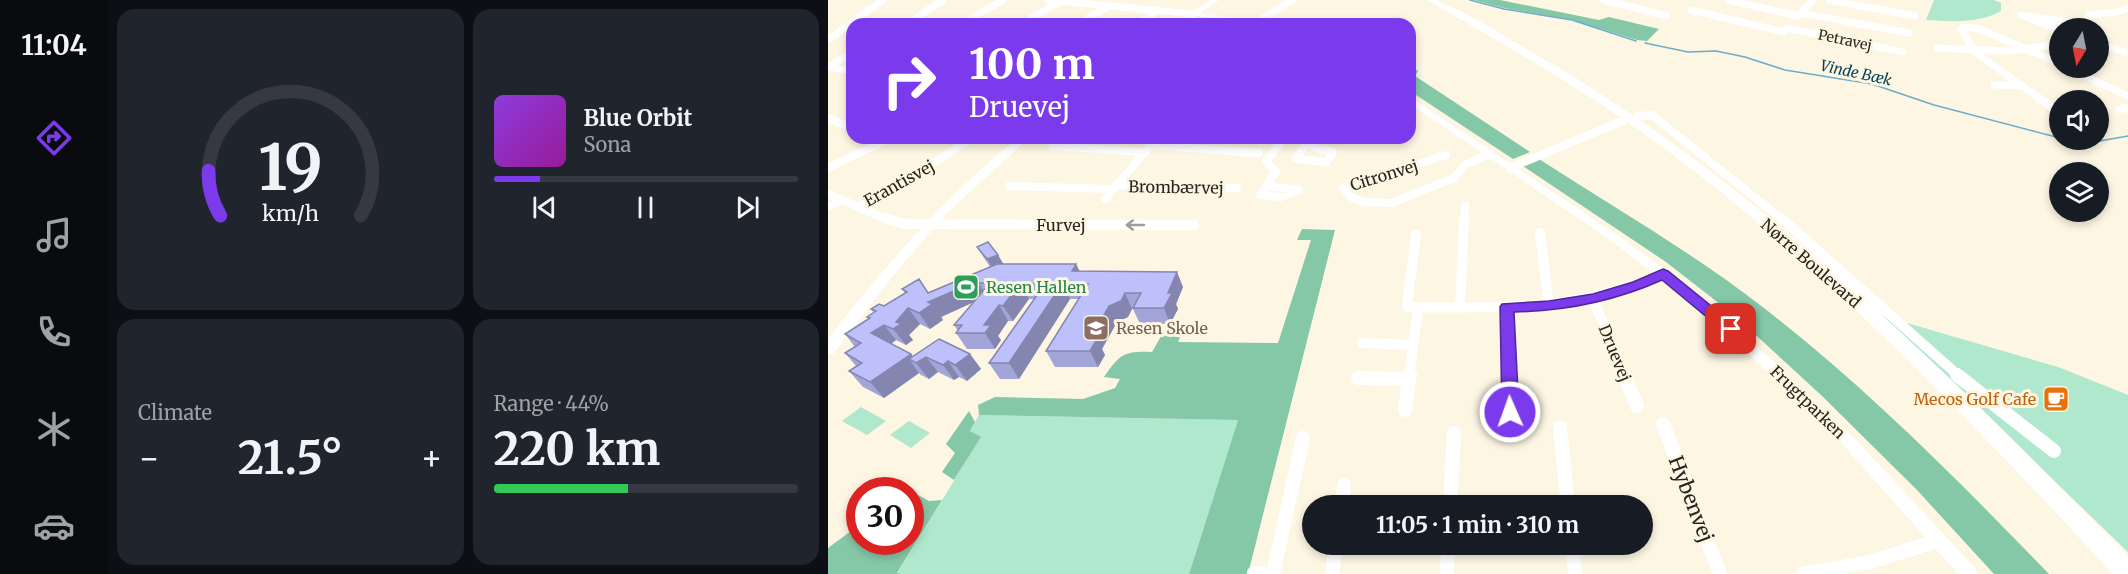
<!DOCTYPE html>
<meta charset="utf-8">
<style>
body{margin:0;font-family:Merriweather,serif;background:#20242c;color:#f1f3f6;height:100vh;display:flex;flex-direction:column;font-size:22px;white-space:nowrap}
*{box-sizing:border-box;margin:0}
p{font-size:20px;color:#9ea1a6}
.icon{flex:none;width:33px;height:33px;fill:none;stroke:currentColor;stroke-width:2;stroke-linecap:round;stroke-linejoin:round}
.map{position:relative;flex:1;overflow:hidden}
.side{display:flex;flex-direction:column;gap:9px;padding:9px;background:#0d0f14;width:720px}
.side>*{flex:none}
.top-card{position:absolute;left:18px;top:18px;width:570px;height:126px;border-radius:18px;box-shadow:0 3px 9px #0003;background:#7c3aed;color:#fff;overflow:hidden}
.needle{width:39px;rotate:190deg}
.controls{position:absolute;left:1221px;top:18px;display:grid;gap:12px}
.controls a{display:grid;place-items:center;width:60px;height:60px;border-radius:50%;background:#171b24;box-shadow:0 3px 9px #0003;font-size:30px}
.speed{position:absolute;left:18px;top:477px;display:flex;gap:12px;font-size:30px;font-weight:700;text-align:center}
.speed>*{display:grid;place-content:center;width:78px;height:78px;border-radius:50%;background:#171b24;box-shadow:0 3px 9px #0003;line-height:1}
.speed .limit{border:9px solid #d22;background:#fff;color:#111}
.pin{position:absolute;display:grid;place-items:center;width:51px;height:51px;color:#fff;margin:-26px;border-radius:12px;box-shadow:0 3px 9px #0006}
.me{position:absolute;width:66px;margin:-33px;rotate:358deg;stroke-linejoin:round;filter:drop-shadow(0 0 4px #0008)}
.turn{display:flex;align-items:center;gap:21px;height:126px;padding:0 24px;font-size:27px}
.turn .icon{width:78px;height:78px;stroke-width:2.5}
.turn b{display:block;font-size:42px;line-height:51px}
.big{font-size:45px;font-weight:700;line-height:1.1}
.side .card{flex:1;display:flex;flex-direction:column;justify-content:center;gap:9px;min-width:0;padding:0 21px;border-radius:18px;background:#20242c}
.side .dial{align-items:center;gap:0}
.dial svg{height:156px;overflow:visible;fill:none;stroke:#363941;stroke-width:7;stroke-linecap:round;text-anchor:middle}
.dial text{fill:#f1f3f6;stroke:none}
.song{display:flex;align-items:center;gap:18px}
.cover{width:72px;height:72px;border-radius:9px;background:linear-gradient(135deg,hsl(270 70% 55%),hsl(300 70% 35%))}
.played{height:6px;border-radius:3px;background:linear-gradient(90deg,#7c3aed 15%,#363941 15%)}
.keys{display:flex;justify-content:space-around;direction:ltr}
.heat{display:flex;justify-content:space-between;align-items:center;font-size:33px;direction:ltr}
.charge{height:9px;border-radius:4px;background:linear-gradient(90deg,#34c759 44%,#363941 0)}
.side .tiles{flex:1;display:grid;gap:9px;grid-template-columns:repeat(2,1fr)}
.trip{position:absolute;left:474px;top:495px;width:351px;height:60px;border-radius:30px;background:#171b24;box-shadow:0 3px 9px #0003;font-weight:700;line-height:60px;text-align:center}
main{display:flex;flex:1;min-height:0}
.tabs{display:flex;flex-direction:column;width:108px;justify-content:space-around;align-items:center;background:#090b0e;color:#9ea1a6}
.tabs .icon{width:42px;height:42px}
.tabs .selected{color:#7c3aed}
.tabs b{font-size:27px;color:#f1f3f6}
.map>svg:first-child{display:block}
.green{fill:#afe8cc}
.forest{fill:#85c8a8}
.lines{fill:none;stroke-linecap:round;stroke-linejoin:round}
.stream{stroke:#6aadcd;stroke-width:1.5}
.minor-far3{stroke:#fff;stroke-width:7}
.minor-far2{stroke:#fff;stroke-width:8}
.minor-far1{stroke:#fff;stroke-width:10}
.minor{stroke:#fff;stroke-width:14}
.tertiary{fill:#fff;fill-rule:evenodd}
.secondary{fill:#fff;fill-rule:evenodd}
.primary{fill:#fff;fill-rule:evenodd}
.trunk{fill:#fff;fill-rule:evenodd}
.wall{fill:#a3a5d8}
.shaded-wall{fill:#8586b0}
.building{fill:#bec0fb;stroke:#8586b0;stroke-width:1.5}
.oneway{stroke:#9e9d9a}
.route{fill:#7c3aed;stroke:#51269a;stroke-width:1.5}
.labels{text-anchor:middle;stroke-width:6;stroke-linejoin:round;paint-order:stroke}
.far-street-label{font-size:14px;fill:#27251e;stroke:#fdf6e3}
.far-water-label{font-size:15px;font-style:italic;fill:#013f55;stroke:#fdf6e3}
.street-label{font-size:16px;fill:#27251e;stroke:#fdf6e3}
.leisure-label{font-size:16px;fill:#27864d;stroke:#fdf6e3;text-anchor:start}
.education-label{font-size:16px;fill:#785e54;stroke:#fdf6e3;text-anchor:start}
.food-label{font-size:16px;fill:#c56008;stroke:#fdf6e3;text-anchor:end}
.near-street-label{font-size:20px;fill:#27251e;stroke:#fdf6e3}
</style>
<main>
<nav class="tabs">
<b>11:04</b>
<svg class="icon selected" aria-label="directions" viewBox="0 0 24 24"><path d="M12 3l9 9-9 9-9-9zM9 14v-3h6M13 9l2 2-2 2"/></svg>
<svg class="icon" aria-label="music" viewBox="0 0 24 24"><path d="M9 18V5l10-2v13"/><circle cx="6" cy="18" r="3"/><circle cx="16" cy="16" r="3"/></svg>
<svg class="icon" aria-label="phone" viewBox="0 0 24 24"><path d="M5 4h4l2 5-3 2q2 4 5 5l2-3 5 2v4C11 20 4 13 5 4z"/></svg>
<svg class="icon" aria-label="climate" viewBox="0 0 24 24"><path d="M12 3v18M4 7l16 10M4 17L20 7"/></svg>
<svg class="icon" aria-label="car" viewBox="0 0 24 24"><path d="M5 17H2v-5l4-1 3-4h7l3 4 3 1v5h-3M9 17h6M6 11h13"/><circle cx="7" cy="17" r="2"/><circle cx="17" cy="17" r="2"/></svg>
</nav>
<section class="side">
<div class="tiles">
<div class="card dial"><svg viewBox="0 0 100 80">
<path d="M14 69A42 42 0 1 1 86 69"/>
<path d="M14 69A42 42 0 0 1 8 46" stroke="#7c3aed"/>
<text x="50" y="56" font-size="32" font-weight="700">19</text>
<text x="50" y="72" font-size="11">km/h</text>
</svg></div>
<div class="card">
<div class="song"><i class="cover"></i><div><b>Blue Orbit</b><p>Sona</p></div></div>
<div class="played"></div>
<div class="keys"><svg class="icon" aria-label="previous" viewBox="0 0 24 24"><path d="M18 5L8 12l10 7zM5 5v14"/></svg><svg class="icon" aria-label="pause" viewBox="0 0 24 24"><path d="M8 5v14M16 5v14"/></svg><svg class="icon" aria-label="next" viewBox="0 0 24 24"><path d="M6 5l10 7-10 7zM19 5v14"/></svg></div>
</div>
<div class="card"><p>Climate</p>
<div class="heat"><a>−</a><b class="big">21.5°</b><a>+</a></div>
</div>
<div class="card"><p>Range · 44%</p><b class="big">220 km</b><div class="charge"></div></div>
</div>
</section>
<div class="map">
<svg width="1300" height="574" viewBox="0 0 1300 574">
<rect width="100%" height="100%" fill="#fdf6e3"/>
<path class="green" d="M1106 0H1166L1173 3V11C1150 24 1124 21 1098 20Z
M1055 316 1230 367 1300 395V552Z
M33 407 58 421 39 435 14 421Z
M151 415 410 420 361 574H69L152 438 142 431Z
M81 421 102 433 83 448 62 435Z"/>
<path class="forest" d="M646 0H672L771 20 781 17 831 29 819 41 809 40 745 20 676 8Z
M582 66 590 71 587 76 702 152 685 159 582 91Z
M711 159C785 207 862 251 932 305 1036 385 1129 479 1221 574H1166L1089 490 993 395 906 315 838 262 695 166Z
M474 229 507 230 420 574H361L410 420 151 415 150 405 167 397 255 399 287 388 292 379 276 377C292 354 296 351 324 352L336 331 357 325 350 342 450 343 483 240H469Z
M141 411 147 422 142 431 153 437 126 480 114 472 127 453 118 444Z
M83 491 101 501 114 500 69 573 73 574H0V548L27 528V515L31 511 32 542H82Z"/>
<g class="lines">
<path class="stream" d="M642 0 676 9 744 20 808 41
M817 43 860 52 888 51 917 57 957 70 1044 84 1106 105 1232 138
M1238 140 1266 142 1300 136"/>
<path class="minor-far3" d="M220 0 366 14
M776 0 839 16
M900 0 970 16
M1001 0 1087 16
M863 10 956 32
M973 13 1081 33
M971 15 985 0
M427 23 465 0
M79 24 115 0
M134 24 175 0
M193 24 233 1
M250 24 281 6
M310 24 330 10
M959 28 1075 52
M1252 28 1261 15 1289 12 1300 8
M1232 30 1193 15 1254 24
M0 40 55 0
M1270 43 1296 52
M1109 48 1186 51 1232 43
M1145 51 1210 97
M1150 51 1143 46 1133 29 1135 27 1151 29 1232 63
M0 67 24 53
M0 67 24 71
M1240 68 1300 96
M1166 85 1195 86"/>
<path class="minor-far2" d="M1208 96 1232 113
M1292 109 1300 108
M810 116 824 115 955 220
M0 118 24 128
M475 138 488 148 505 152 499 162 468 159 479 143
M540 138 566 140 567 138
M322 145 431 153
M225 146 315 152
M618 155 515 188 523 197 536 202 564 203 626 178 638 164 663 154
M0 168 63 138
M682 168 794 121
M288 185 409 188
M181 186 285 189
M438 186 471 190 453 197 432 195Z
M438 186 448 172 438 161 456 138
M0 194 60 220
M277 199 329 138
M0 207 14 200
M29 207 81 179 144 138
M636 220 637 206"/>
<path class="minor-far1" d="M57 218 77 224 366 225
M953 218 1131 376
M712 233 721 306
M588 234 579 307C674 308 745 311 835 274
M765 299 797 376
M632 307 636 218
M679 307 682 376
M534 343 585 345
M581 376 590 307"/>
<path class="minor" d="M682 375 683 412
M796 375 809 406
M1129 375 1226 451
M530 378 581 379 582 375
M577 410 581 379
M835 424 892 574
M732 428 740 506
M514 506 516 485
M622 506 626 433
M744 544 747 574
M426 573 436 574
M445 574 475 438
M504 574 508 544
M619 574 620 544
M975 574 1042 562 1112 540"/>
<path class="tertiary" d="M366 12 434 22 438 24H420L364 15V13Z
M582 97 782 230 839 271 908 326 1027 439 1147 568 1150 574H1130L1017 447 898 332 831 277 774 234 582 104Z"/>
<path class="secondary" d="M382 0H391L356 24H347Z
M190 138H201L119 213 72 267 5 354 0 355V339C57 266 117 196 190 138Z"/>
<path class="primary" d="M598 0H609L625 9 618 11Z"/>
<path class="trunk" d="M621 6C635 11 648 20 661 27 688 43 716 59 743 75 952 205 1129 381 1300 556V574H1285C1148 426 998 268 836 148 767 97 692 53 618 11L616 9Z"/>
</g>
<path class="wall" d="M149 247 170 255 175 264H248L251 271 355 287 348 304 350 309 342 324H312L305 309H304L300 317 289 322 274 349 277 355 270 367H227L218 351 251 299H242L191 379H172L161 363 206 299H201L185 321H180L170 336 173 340 167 349H139L128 333 130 331 126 325 146 302 113 317 115 320 102 329 92 324 81 335 85 340 78 345 68 340 63 344 83 354 85 357 142 354 153 369 139 381 131 377 126 380 110 372 101 379 93 375 91 373 56 398 35 387 21 371 28 366 17 353 27 347 17 334 41 319 39 317 46 313 43 309 56 306 77 293 74 289 101 293 162 267Z"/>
<path class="shaded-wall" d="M170 255 179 270 169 275 159 259Z
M248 264 256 280 244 271Z
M349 272 355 287 348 304 350 309 342 324 336 308 340 293Z
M149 281 159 296 113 317 115 320 102 329 91 313 100 302Z
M192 283 201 299 185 321 175 306Z
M234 284 242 299 191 379 181 363Z
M297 293 304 309 300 317 289 322 274 349 277 355 270 367 262 351V339L281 306Z
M171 305 180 321 170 336 173 340 167 349 157 333 156 325Z
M80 308 92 324 81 335 85 340 78 345 65 329 68 322Z
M56 325 68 340 56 349 43 333Z
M83 354 90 363 98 357 110 372 101 379 88 363 81 359 91 373 56 398 42 382Z
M142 354 153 369 139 381 127 365Z
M120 361 131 377 126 380 115 365Z"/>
<path class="building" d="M160 242 170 255 159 259 149 247Z
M169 264H248L244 271 349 272 340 293H344L336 308H305L313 293H297L293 301 281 306 262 339H269L262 351H218L260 284H234L181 363H161L217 284 192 283 175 306 171 305 156 325H163L157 333H128L134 325H126L162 283H151L149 281 100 302 104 304 91 313 80 308 68 322 73 324 65 329 56 325 43 333 83 354 42 382 21 371 34 363 17 353 33 343 17 334 42 318 39 317 48 311 43 309 51 304 56 306 79 292 74 289 91 279 100 293Z
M111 339 142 354 127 365 120 361 115 365 98 357 88 363 81 359Z"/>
<defs><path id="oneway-shaft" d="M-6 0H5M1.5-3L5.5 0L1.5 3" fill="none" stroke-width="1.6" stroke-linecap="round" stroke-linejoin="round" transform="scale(1.5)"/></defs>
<use class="oneway" href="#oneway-shaft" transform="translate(307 225) rotate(-180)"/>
<path class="route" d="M835 269 840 271 908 326 910 329 908 333H898L834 280C787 301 738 311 686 312L691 412 688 417 682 419 677 417 674 412 672 307 674 304 721 301 765 294 805 282Z"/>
<defs>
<symbol id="stadium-square" viewBox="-11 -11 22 22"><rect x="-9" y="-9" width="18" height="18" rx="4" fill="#2e9e5b" stroke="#fdf6e3"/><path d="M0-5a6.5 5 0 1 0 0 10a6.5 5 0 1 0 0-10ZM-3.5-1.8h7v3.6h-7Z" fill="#fff"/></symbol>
<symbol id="school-square" viewBox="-11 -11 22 22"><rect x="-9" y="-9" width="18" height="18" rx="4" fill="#8d6e63" stroke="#fdf6e3"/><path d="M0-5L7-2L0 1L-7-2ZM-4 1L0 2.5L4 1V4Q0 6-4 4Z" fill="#fff"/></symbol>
<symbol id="cafe-square" viewBox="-11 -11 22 22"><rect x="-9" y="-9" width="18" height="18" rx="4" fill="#e8710a" stroke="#fdf6e3"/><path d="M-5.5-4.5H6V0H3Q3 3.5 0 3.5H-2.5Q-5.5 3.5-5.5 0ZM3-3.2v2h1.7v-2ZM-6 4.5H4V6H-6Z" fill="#fff"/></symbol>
</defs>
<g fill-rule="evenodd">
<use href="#stadium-square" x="123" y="272" width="30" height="30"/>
<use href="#school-square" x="253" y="313" width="30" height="30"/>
<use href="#cafe-square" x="1213" y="384" width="30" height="30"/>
</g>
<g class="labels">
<g class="far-street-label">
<text transform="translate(1017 40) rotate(12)" y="5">Petravej</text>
</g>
<g class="far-water-label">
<text transform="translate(1028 73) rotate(12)" y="5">Vinde Bæk</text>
</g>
<g class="street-label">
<text transform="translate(556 175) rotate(-17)" y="6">Citronvej</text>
<text transform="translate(71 183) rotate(-29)" y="6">Erantisvej</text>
<text transform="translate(348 187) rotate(1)" y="6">Brombærvej</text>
<text x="233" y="231">Furvej</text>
<text transform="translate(983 263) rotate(41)" y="6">Nørre Boulevard</text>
<text transform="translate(787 353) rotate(68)" y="6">Druevej</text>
<text transform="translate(980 402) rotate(44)" y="6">Frugtparken</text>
</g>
<g class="leisure-label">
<text x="158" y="293">Resen Hallen</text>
</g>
<g class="education-label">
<text x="288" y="334">Resen Skole</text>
</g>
<g class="food-label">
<text x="1208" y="405">Mecos Golf Cafe</text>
</g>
<g class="near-street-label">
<text transform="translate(863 499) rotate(69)" y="7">Hybenvej</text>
</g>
</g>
</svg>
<div class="controls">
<a><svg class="needle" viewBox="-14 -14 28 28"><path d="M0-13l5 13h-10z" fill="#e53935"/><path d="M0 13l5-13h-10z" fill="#9ea1a6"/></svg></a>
<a><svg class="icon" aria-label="sound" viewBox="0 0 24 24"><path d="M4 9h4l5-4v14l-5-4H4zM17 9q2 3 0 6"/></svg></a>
<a><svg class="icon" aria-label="layers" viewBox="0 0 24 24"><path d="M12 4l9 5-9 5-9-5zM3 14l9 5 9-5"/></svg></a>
</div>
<div class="speed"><div class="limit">30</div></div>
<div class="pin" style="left:903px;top:329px;background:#d93025"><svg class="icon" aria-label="arrive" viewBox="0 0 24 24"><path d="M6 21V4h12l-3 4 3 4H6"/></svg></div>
<svg class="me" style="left:682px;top:412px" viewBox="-20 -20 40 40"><circle r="17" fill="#7c3aed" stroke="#fff" stroke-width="3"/><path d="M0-11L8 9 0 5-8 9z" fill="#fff"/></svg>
<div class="trip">11:05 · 1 min · 310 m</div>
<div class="top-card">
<div class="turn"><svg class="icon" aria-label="right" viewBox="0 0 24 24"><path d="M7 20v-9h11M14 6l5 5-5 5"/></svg><div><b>100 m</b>Druevej</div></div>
</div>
</div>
</main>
